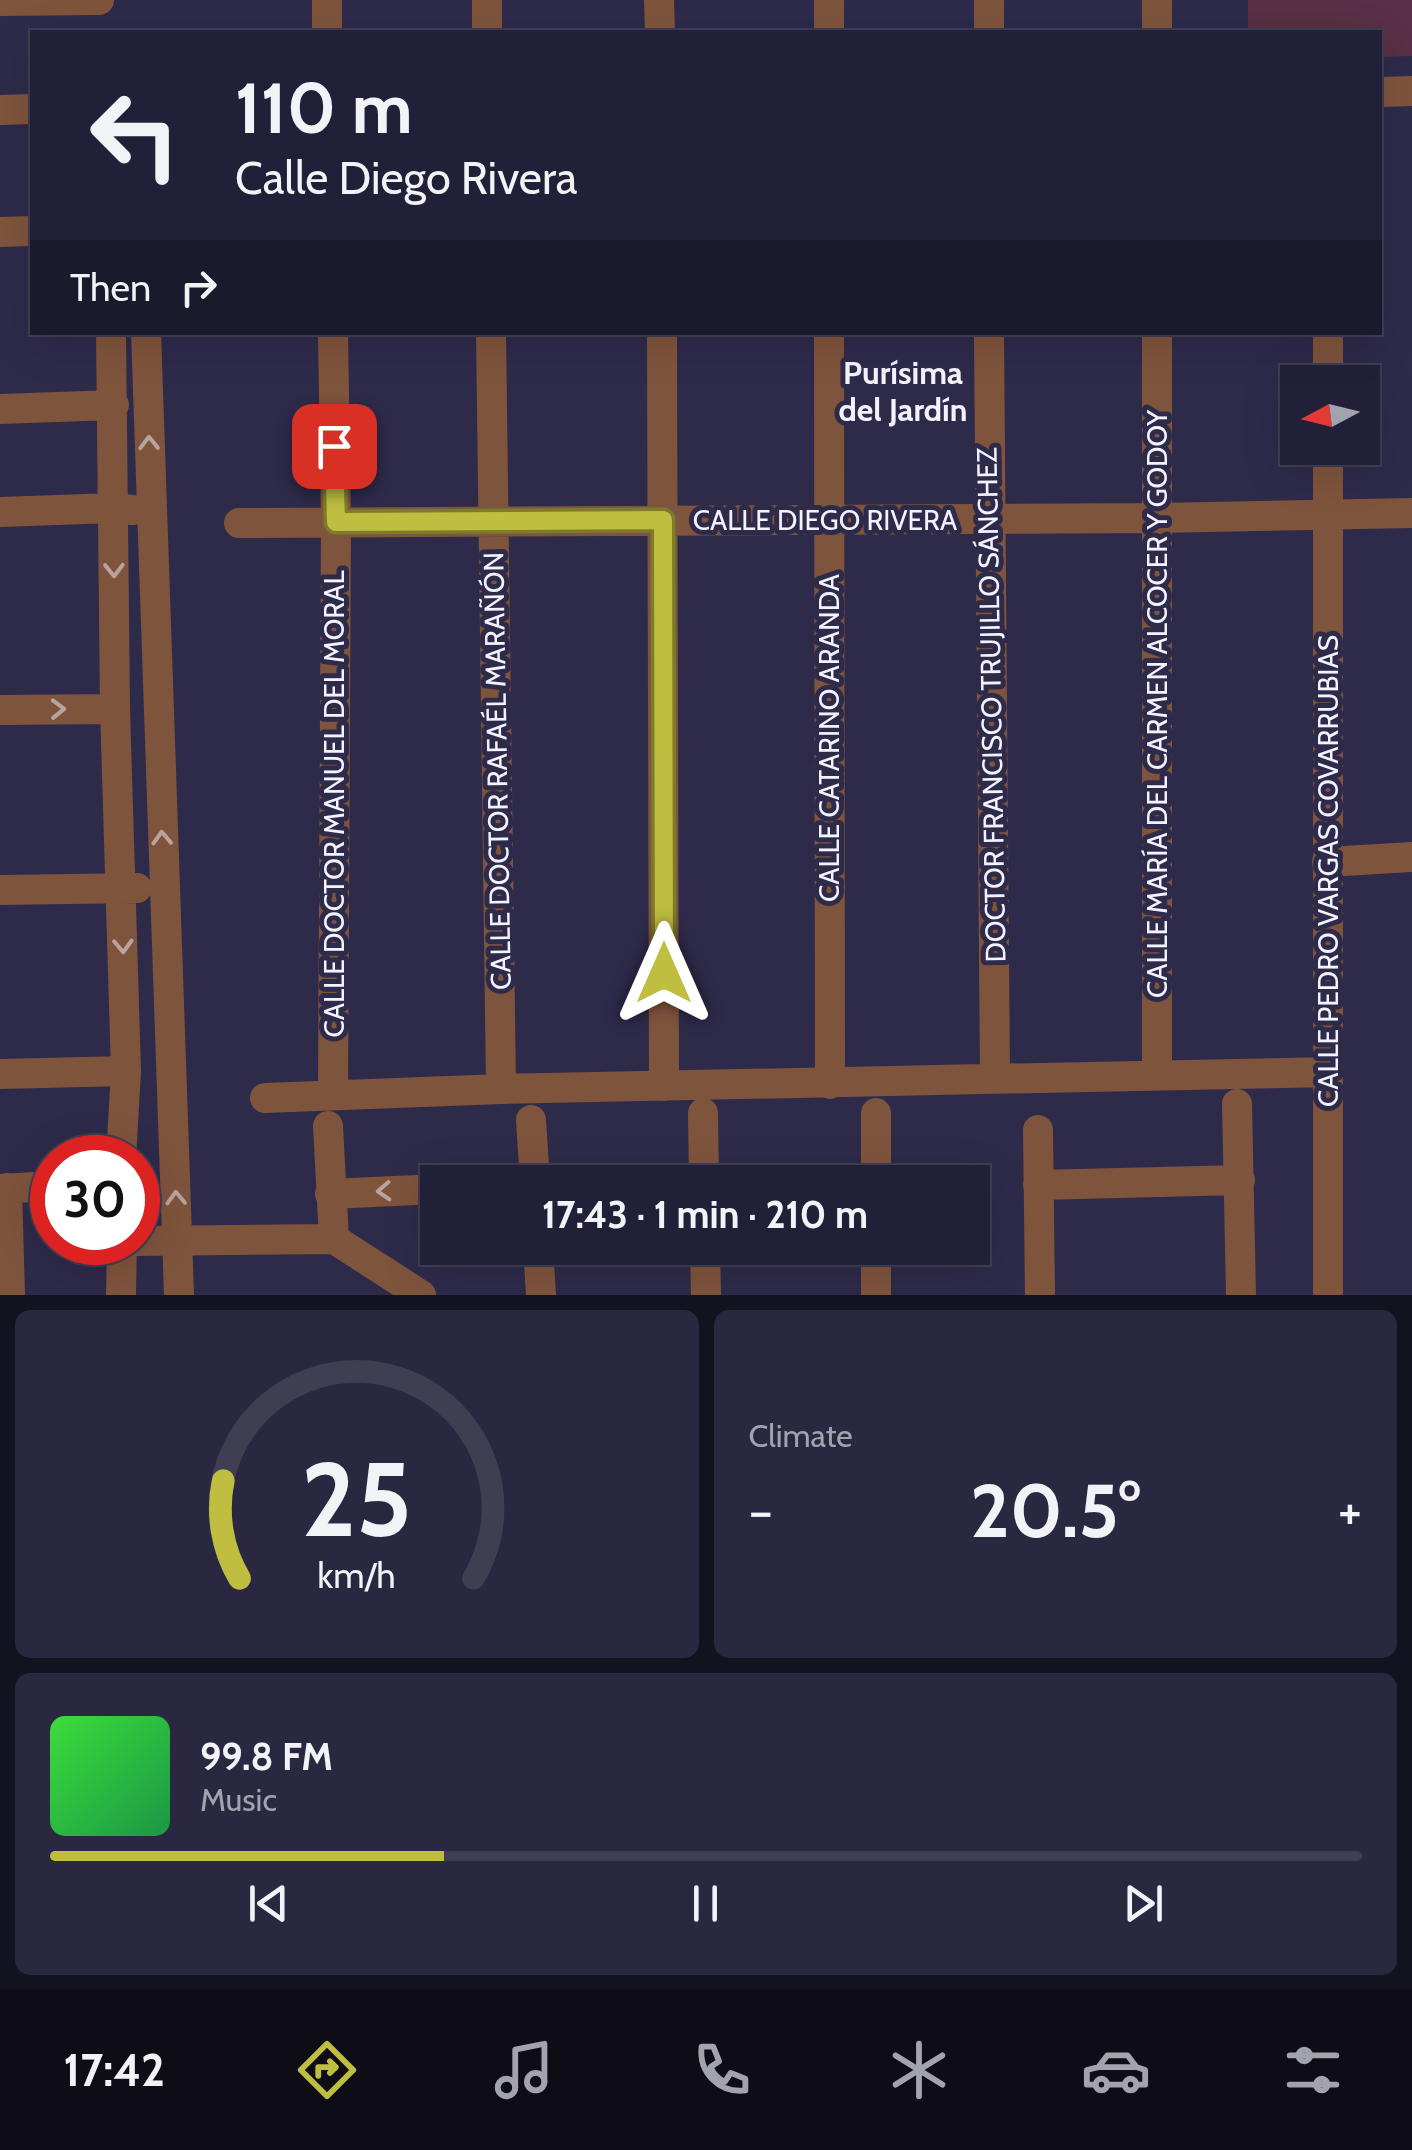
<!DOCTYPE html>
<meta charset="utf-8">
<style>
body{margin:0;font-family:Cabin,sans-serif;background:#2a2840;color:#f1f3f6;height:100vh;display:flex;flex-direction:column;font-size:38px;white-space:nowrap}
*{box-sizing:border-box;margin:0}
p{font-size:32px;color:#a2a3ae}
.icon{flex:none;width:55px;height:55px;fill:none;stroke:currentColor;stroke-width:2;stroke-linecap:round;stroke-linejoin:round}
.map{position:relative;height:1295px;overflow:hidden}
.side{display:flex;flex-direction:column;gap:15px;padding:15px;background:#13121f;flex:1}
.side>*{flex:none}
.top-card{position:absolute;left:30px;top:30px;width:1352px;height:305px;border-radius:0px;box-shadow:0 10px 40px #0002,0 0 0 2px #3f3e53;background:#222038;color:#f1f3f6;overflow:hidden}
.needle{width:65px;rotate:263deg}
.tools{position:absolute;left:1280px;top:365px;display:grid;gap:20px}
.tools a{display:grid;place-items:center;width:100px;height:100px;border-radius:0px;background:#222038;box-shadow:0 10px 40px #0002,0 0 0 2px #3f3e53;font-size:50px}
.speed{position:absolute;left:30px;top:1135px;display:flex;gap:20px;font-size:50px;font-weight:700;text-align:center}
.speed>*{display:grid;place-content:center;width:130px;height:130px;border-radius:50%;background:#222038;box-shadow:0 10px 40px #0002,0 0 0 2px #3f3e53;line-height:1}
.speed .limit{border:15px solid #d22;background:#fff;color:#111}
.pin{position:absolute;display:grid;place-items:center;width:85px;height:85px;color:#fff;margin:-42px;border-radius:20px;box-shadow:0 5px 15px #0006}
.me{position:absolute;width:110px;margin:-55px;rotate:0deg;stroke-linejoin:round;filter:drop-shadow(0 0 8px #0008)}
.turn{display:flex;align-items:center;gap:35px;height:210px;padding:0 40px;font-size:45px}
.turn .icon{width:130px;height:130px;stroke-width:2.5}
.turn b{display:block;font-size:70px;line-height:85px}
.then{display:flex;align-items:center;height:95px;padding:0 40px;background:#0003;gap:20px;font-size:38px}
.big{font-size:75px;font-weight:700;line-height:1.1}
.side .card{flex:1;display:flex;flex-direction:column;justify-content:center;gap:15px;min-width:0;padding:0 35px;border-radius:15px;background:#2a2840}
.side .dial{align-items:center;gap:0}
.dial svg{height:260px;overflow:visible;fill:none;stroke:#3f3e53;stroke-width:7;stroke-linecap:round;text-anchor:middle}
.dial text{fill:#f1f3f6;stroke:none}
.song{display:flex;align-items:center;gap:30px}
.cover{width:120px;height:120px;border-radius:15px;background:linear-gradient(135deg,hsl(120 70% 55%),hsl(140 70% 35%))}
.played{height:10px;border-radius:5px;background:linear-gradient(90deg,#bfbe41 30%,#3f3e53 30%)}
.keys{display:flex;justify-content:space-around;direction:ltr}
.heat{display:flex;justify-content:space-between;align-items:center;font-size:55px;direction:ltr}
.side .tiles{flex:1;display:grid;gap:15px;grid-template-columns:1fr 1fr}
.card:last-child{grid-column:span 2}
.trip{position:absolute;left:420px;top:1165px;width:570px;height:100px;border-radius:0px;background:#222038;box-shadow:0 10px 40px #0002,0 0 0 2px #3f3e53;font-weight:700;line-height:100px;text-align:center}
.dock{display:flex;height:160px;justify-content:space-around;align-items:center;background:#0e0d16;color:#a2a3ae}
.dock .icon{width:70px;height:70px}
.dock .active{color:#bfbe41}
.dock b{font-size:45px;color:#f1f3f6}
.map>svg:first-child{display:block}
.green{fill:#593045}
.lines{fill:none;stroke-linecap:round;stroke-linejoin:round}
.minor{stroke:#7f543d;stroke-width:30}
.oneway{stroke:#b9a39e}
.route-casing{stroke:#7c7c2a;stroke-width:25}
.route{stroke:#bfbe41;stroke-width:18}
.labels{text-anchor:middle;stroke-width:10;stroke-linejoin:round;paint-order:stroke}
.street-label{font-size:28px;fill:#f3f2ff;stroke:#2e2a4a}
.quarter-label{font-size:32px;font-weight:bold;fill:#f3f2ff;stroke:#2e2a4a}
</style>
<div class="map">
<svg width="1412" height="1295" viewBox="0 0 1412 1295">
<rect width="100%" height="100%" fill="#2e2a4a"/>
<path class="green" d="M1248 0H1412V56L1380 57V32H1248Z"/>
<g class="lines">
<path class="minor" d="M327 0V32
M659 0 660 32
M1157 0V32
M0 1 99 0
M487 32V0
M829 32V0
M989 32V0
M1380 92 1412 91
M0 110 32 109
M0 232 32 231
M111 332 115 709 126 1071 121 1158
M146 332 179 1295
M491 332 501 1089
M662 332 664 1086
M829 332 830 1084
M989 332 995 1078
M1157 332V1075
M1328 382V332
M0 409 114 405
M1328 448V1295
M0 512 113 508 132 510
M239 523 1157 518 1412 513
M0 710 115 709
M1327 862 1412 857
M0 890 137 888
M0 1074 126 1071
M333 1095 336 522 333 332
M265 1098 501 1089 1328 1072
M1237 1104 1241 1295
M703 1113 704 1182
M876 1113V1182
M531 1120 535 1182
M328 1126 334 1239
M1038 1130 1040 1295
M1038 1185 1240 1180
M7 1188 10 1295
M0 1189 52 1186
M330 1194 438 1189
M138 1241 334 1239 421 1295
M538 1248 541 1295
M705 1248 706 1295
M876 1248V1295
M121 1295 122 1242"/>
</g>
<defs><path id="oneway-chevron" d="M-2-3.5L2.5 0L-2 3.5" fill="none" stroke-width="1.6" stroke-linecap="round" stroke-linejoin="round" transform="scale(2.5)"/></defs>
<g class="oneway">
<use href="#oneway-chevron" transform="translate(149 443) rotate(-91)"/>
<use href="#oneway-chevron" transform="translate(114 570) rotate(89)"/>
<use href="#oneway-chevron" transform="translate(58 709) rotate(-1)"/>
<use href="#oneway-chevron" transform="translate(162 838) rotate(-92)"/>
<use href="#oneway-chevron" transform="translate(123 946) rotate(88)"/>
<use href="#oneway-chevron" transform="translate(384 1191) rotate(177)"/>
<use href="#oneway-chevron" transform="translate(176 1198) rotate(-92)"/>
</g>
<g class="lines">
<defs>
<path id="route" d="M334 446 336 522 663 520 664 973"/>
</defs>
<use href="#route" class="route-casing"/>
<use href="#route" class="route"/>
</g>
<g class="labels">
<g class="street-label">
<text x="825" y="530">CALLE DIEGO RIVERA</text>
<text transform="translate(1157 704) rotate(-90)" y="10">CALLE MARÍA DEL CARMEN ALCOCER Y GODOY</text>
<text transform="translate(991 705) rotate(-91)" y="10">DOCTOR FRANCISCO TRUJILLO SÁNCHEZ</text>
<text transform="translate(829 738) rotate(-90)" y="10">CALLE CATARINO ARANDA</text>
<text transform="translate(497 771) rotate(-91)" y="10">CALLE DOCTOR RAFAÉL MARAÑÓN</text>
<text transform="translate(334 804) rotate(-90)" y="10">CALLE DOCTOR MANUEL DEL MORAL</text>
<text transform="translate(1328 871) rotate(-90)" y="10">CALLE PEDRO VARGAS COVARRUBIAS</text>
</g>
<g class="quarter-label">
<text x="903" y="384">Purísima<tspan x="903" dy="37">del Jardín</tspan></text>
</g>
</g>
</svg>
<div class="tools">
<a><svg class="needle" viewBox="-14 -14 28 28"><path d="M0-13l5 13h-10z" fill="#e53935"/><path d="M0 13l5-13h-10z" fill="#a2a3ae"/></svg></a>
</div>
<div class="speed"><div class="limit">30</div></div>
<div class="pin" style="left:334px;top:446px;background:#d93025"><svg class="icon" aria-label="arrive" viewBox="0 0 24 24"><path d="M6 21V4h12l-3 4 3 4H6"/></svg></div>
<svg class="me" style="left:664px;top:973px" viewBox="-20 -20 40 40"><path d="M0-17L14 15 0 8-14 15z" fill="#bfbe41" stroke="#fff" stroke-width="4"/></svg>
<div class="trip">17:43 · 1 min · 210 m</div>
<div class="top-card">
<div class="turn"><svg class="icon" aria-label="left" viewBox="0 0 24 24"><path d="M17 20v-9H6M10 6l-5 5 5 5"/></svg><div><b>110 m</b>Calle Diego Rivera</div></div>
<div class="then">Then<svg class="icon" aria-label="right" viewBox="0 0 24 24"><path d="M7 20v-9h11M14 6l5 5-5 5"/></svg></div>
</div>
</div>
<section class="side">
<div class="tiles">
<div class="card dial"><svg viewBox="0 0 100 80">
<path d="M14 69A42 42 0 1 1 86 69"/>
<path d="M14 69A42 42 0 0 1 9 39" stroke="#bfbe41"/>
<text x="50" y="56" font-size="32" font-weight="700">25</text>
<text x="50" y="72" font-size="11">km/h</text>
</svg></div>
<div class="card"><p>Climate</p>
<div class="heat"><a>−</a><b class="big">20.5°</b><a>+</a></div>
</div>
<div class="card">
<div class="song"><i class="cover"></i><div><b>99.8 FM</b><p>Music</p></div></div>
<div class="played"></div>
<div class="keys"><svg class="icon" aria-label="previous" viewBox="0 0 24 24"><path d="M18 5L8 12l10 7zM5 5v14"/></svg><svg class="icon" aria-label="pause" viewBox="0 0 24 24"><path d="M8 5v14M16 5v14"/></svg><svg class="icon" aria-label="next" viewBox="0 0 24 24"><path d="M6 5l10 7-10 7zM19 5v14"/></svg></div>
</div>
</div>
</section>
<nav class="dock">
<b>17:42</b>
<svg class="icon active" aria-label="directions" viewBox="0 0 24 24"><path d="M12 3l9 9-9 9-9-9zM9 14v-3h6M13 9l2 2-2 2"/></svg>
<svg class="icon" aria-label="music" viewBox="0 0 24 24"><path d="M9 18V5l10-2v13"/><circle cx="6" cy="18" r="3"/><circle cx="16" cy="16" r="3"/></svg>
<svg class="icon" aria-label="phone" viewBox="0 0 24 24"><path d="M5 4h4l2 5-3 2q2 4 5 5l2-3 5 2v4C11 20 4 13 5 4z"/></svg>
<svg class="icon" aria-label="climate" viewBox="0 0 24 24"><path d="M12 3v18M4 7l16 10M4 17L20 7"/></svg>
<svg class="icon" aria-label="car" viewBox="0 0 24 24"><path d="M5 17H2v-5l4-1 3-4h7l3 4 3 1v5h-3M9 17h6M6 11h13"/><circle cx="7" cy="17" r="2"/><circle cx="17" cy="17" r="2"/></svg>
<svg class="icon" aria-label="filters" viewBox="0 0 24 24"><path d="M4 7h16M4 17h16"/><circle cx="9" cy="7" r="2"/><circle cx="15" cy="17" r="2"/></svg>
</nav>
